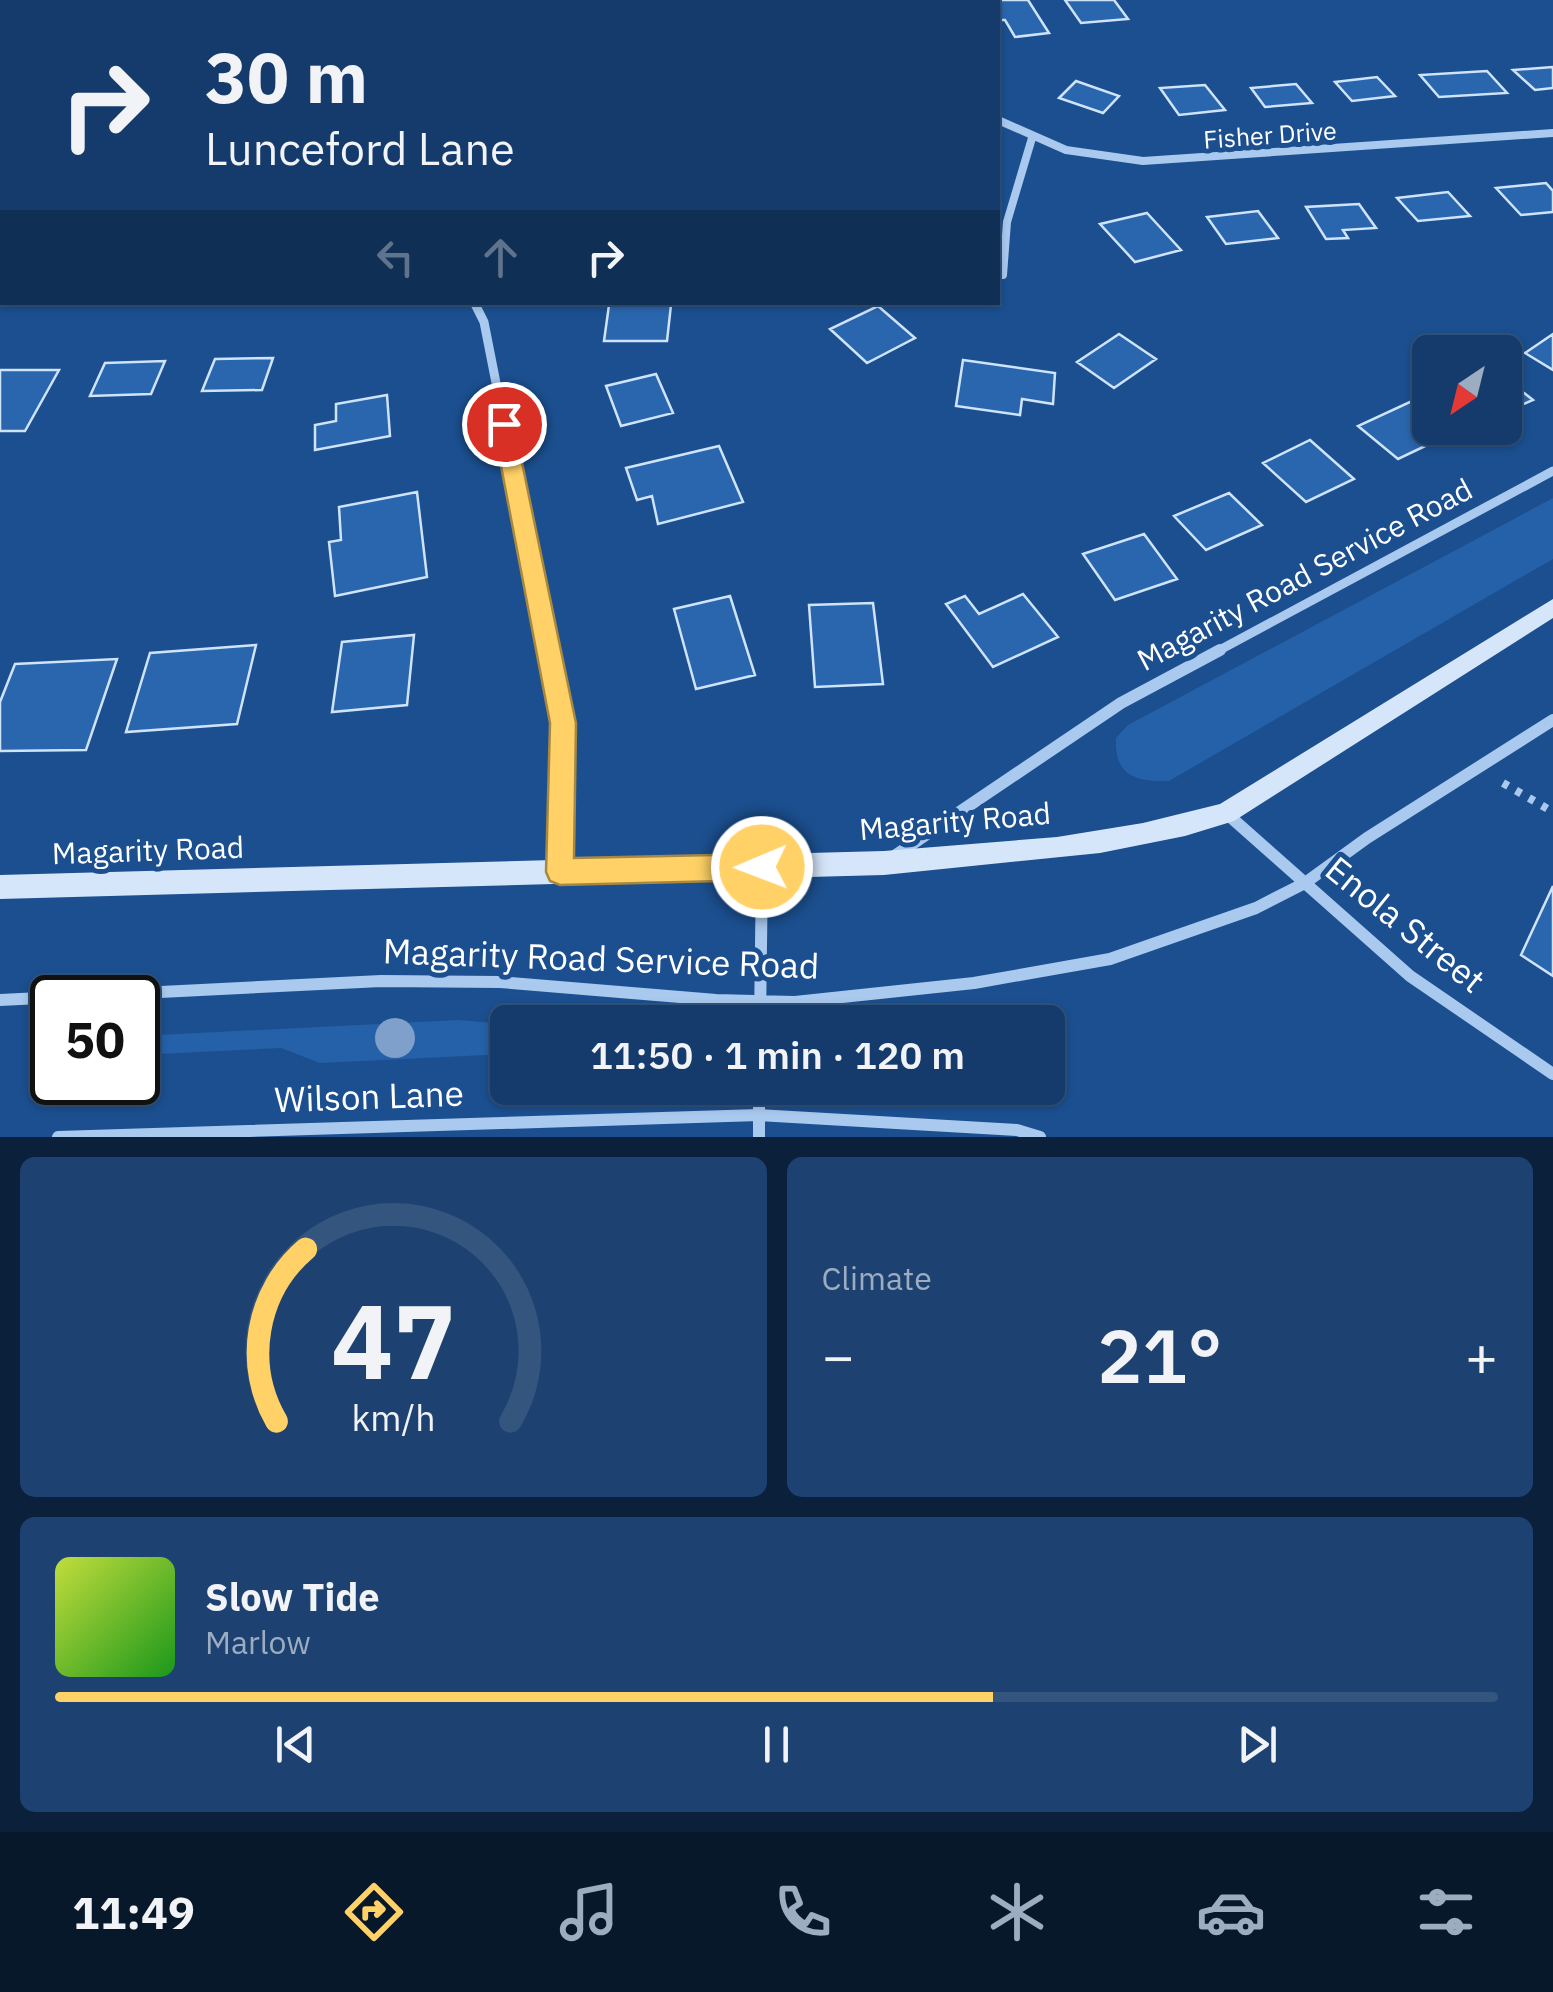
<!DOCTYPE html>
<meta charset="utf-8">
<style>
body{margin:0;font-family:"IBM Plex Sans",sans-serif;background:#1d4271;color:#f1f3f6;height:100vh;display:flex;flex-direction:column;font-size:38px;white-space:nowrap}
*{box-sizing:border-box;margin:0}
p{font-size:32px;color:#9dadc1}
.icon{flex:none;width:55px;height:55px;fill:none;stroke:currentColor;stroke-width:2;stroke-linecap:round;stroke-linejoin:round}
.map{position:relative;height:1137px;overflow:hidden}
.panel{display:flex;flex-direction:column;gap:20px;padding:20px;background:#0b203b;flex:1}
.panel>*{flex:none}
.guide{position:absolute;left:0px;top:0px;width:1000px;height:305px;box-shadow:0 2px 8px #0004,0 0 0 2px #33557e;background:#143b6b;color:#f1f3f6;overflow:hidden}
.needle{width:65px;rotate:215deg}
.fabs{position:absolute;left:1412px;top:335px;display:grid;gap:20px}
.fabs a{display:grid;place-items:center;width:110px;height:110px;border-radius:15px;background:#143b6b;box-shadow:0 2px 8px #0004,0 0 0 2px #33557e;font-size:50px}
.speed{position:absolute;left:30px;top:975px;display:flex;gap:20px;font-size:50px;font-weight:700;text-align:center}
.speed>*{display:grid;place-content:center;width:130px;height:130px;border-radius:50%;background:#143b6b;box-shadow:0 2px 8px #0004,0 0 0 2px #33557e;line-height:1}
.speed .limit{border:5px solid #111;border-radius:15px;background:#fff;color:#111}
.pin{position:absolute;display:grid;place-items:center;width:85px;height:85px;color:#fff;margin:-42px;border:5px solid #fff;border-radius:50%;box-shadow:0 2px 10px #0007}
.me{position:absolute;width:110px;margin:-55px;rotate:269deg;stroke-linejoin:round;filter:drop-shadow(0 0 8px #0008)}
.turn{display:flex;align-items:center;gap:35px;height:210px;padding:0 40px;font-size:45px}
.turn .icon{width:130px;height:130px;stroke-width:2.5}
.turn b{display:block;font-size:70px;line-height:85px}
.lanes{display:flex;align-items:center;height:95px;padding:0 40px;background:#0003;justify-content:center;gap:50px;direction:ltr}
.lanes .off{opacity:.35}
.big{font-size:75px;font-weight:600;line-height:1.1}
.panel .tile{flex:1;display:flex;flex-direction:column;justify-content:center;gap:15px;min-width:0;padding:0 35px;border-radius:15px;background:#1d4271}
.panel .dial{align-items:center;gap:0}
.dial svg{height:260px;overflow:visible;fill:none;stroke:#33557e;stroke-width:7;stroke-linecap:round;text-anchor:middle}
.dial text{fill:#f1f3f6;stroke:none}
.song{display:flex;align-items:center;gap:30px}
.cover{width:120px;height:120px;border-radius:15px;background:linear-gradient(135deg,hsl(70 70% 55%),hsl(120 70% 35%))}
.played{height:10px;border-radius:5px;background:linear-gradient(90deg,#ffd166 65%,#33557e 65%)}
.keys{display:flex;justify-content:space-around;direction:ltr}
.heat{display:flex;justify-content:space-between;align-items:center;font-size:55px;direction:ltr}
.panel .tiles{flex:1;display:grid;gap:20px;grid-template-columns:1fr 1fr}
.tile:last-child{grid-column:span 2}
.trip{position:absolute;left:490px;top:1005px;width:575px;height:100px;border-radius:15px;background:#143b6b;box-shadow:0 2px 8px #0004,0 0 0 2px #33557e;font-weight:600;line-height:100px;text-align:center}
.tab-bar{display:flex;height:160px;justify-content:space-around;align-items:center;background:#08182b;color:#9dadc1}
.tab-bar .icon{width:70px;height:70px}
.tab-bar .current{color:#ffd166}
.tab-bar b{font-size:45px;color:#f1f3f6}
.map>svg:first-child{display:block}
.green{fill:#2461a8}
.building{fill:#2a66ad;stroke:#cfe3fa;stroke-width:2.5}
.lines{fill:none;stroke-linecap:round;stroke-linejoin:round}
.path{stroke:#a9c9ee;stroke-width:8;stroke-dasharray:6 9;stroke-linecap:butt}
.street-far2{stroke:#a9c9ee;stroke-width:8}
.street-far1{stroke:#a9c9ee;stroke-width:9}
.street{stroke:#a9c9ee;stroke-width:12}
.secondary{fill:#d6e6fa;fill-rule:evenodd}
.tree{fill:#7ea0ca}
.route{fill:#ffd166;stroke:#a68842;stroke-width:2.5}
.labels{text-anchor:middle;stroke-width:10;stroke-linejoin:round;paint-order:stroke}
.far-street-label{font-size:25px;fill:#fff;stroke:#1b4f8f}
.street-label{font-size:30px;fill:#fff;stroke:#1b4f8f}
.near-street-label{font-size:35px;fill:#fff;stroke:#1b4f8f}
</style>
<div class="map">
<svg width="1553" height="1137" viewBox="0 0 1553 1137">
<rect width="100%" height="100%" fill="#1b4f8f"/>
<path class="green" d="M1553 498V559L1169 781C1136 782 1114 776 1116 738L1128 725Z
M458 1020 507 1024V1054L320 1063 281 1048 138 1055V1036Z"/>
<path class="building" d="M986 0H1028L1049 33 1015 37 1005 20H998V2Z
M1065 0H1114L1128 19 1081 23Z
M1553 67V88L1535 90 1513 70Z
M1487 71 1507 93 1439 97 1420 75Z
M1377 77 1395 96 1352 101 1335 82Z
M1076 81 1119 96 1103 113 1059 98Z
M1296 84 1312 103 1265 107 1251 88Z
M1205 85 1225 110 1179 115 1160 88Z
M1546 183 1553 191V212L1521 215 1496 188Z
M1448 192 1470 216 1418 221 1397 198Z
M1359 204 1376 228 1343 230 1348 238 1326 239 1306 207Z
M1258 211 1278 238 1226 244 1207 217Z
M1147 213 1181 250 1135 262 1100 224Z
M609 305H671L667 341H604Z
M878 306 915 338 867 363 830 329Z
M1119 334 1156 359 1114 388 1077 362Z
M1553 334V370L1525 353Z
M273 358 262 390 202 391 215 359Z
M963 360 1055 373 1053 404 1022 399 1020 415 956 406Z
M165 361 151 394 90 396 105 363Z
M0 370H59L25 431H0Z
M656 374 673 413 621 426 606 386Z
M1505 378 1533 400 1505 412Z
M387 395 390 436 315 450V425L336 421V404Z
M1425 395 1430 399V428H1463L1398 459 1358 426Z
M1310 440 1354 479 1306 502 1263 463Z
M719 446 743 502 658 524 652 496 637 500 626 468Z
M417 492 427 577 335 596 329 542 341 540 339 507Z
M1229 493 1262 525 1206 550 1174 516Z
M1144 534 1177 579 1115 600 1083 554Z
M1023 594 1058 637 993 667 946 604 965 596 979 614Z
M730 596 755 675 696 689 674 609Z
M873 603 883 684 815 687 809 605Z
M414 635 407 705 332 712 342 642Z
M256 645 237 724 126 732 150 653Z
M117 659 86 750 0 751V702L15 664Z
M1553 886V976L1521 955Z"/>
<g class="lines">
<path class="path" d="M1503 783 1553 812"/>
<path class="street-far2" d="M998 120 1066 150 1143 161 1553 133
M1003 275 1007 222 1032 138"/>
<path class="street-far1" d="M474 302 484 322 549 652
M1216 652 1553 471"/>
<path class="street" d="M549 650 563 723 560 871
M1226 813 1410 976 1553 1074
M893 857 1121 703 1220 650
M0 1000 381 981 500 982 716 1000 795 1002 974 983 1110 959 1256 908 1305 883 1367 838 1553 720
M760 1022 762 869
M759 1088V1137
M58 1137 759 1115 1017 1130 1040 1137"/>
<path class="secondary" d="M0 15H2V23H0Z
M1553 599V618L1234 821 1185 836 1100 853 884 875 0 899V875L884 851 1057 837 1143 823 1220 804Z"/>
</g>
<circle class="tree" cx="395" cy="1038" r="20"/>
<path class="route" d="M504 417 514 424 576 723 574 858 762 854 772 857 776 867 772 876 762 880 560 885 550 881 546 872 550 723 493 424Z"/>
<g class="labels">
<g class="far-street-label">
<text transform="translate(1270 135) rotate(-4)" y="9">Fisher Drive</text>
</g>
<g class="street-label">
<text transform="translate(1305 575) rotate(-28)" y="10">Magarity Road Service Road</text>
<text transform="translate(955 822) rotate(-5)" y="10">Magarity Road</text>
<text transform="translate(148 851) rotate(-2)" y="10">Magarity Road</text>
</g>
<g class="near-street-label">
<text transform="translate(1405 925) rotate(39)" y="12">Enola Street</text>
<text transform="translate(601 959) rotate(2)" y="12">Magarity Road Service Road</text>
<text transform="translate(369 1097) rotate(-2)" y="12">Wilson Lane</text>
</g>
</g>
</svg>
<div class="fabs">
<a><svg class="needle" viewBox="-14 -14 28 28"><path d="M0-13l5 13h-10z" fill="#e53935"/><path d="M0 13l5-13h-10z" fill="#9dadc1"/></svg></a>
</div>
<div class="speed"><div class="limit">50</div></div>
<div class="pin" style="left:504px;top:424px;background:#d93025"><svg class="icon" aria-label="arrive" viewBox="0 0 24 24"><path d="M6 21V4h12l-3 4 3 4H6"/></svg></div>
<svg class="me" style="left:762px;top:867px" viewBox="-20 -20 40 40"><circle r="17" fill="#ffd166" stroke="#fff" stroke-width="3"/><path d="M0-11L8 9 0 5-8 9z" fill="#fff"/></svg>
<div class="trip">11:50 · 1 min · 120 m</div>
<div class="guide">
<div class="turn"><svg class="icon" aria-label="right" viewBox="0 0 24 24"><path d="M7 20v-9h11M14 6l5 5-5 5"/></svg><div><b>30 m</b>Lunceford Lane</div></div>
<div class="lanes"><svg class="icon off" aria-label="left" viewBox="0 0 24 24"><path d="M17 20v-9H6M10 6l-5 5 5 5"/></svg><svg class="icon off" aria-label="ahead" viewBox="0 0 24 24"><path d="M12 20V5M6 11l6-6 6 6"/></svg><svg class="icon" aria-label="right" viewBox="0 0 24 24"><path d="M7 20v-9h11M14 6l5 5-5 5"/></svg></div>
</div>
</div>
<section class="panel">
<div class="tiles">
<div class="tile dial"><svg viewBox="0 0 100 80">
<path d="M14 69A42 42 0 1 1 86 69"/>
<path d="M14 69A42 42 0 0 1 23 16" stroke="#ffd166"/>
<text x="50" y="56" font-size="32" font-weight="700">47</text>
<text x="50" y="72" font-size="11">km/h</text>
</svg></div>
<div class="tile"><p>Climate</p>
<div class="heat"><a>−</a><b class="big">21°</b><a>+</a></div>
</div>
<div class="tile">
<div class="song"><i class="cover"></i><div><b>Slow Tide</b><p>Marlow</p></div></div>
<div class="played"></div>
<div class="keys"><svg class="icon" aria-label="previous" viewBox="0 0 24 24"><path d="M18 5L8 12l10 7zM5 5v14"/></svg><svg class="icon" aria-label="pause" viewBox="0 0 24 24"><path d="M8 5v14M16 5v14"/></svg><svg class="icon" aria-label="next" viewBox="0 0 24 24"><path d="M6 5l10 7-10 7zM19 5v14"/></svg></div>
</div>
</div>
</section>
<nav class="tab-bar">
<b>11:49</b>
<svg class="icon current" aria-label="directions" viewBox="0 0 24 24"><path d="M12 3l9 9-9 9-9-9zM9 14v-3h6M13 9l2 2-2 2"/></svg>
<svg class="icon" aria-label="music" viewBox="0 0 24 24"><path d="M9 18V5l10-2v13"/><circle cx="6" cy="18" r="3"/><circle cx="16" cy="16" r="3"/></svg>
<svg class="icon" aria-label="phone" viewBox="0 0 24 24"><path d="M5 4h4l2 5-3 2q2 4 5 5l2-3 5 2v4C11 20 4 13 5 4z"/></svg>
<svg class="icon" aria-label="climate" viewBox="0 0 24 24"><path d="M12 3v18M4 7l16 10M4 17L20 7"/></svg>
<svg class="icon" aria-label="car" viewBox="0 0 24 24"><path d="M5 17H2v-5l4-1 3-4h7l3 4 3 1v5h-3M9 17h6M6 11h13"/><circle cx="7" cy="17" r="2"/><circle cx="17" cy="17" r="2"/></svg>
<svg class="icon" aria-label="filters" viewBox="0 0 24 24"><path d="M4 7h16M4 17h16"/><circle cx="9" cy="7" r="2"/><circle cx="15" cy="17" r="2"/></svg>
</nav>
